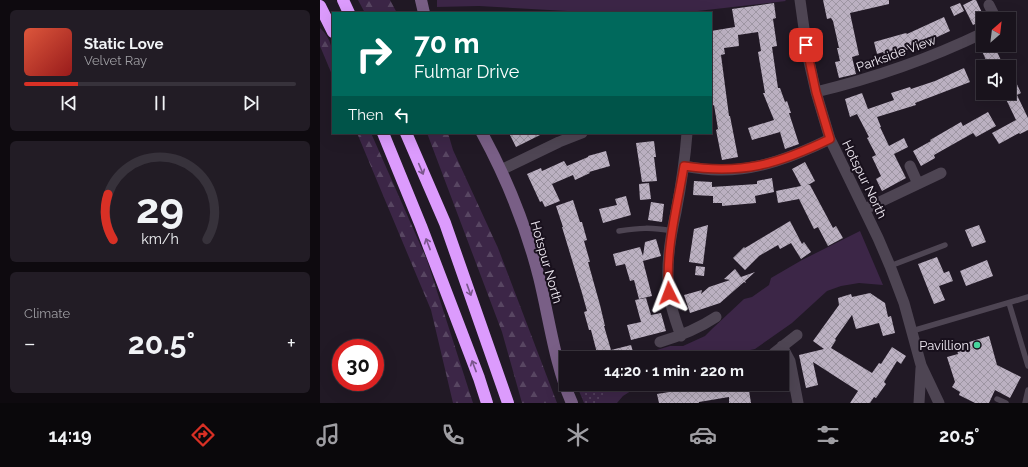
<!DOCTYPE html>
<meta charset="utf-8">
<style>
body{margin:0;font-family:Raleway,sans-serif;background:#221c25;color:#f1f3f6;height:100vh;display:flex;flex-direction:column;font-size:15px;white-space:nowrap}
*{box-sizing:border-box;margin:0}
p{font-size:13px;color:#9f9ea3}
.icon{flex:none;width:22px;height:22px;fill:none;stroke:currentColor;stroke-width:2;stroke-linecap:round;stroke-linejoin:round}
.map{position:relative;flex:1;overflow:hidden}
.details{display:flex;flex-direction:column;gap:10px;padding:10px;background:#0e0a0f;width:320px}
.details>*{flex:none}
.banner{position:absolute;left:12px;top:12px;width:380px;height:122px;border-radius:0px;box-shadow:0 4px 16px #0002,0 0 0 1px #37323b;background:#00695c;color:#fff;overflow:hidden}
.needle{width:26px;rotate:28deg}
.controls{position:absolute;left:656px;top:12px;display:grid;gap:8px}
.controls a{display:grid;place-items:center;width:40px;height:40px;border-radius:0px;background:#19131c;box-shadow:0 4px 16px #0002,0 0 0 1px #37323b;font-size:20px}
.speed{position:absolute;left:12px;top:339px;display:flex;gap:8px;font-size:20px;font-weight:700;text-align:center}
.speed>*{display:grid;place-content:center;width:52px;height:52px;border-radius:50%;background:#19131c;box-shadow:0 4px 16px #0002,0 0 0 1px #37323b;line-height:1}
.speed .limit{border:6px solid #d22;background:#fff;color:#111}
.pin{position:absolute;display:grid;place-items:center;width:34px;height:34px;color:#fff;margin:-17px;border-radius:8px;box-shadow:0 2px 6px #0006}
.me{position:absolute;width:44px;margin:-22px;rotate:357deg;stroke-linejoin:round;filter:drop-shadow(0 0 3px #0008)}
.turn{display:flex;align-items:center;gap:14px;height:84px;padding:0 16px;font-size:18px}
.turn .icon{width:52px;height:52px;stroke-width:2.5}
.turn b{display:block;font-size:28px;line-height:34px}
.then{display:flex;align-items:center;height:38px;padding:0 16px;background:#0003;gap:8px;font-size:15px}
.big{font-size:30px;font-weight:700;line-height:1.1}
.details .widget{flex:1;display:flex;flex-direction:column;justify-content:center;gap:6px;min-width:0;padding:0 14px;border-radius:6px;background:#221c25}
.details .dial{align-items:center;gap:0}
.dial svg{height:104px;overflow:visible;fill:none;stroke:#37323b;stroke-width:7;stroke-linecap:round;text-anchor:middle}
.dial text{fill:#f1f3f6;stroke:none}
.song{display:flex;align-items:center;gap:12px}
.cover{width:48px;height:48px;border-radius:6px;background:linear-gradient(135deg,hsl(10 70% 55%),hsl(0 70% 35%))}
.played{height:4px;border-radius:2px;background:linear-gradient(90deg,#d93025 20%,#37323b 20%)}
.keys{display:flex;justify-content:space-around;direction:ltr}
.heat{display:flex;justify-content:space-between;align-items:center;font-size:22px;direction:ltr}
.trip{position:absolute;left:239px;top:351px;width:230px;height:40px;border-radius:0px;background:#19131c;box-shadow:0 4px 16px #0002,0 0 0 1px #37323b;font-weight:700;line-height:40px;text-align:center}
.tab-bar{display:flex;height:64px;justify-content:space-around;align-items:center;background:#0a080b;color:#9f9ea3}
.tab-bar .icon{width:28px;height:28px}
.tab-bar .current{color:#d93025}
.tab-bar b{font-size:18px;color:#f1f3f6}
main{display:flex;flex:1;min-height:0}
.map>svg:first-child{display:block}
.green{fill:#3c2647}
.forest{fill:url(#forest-firs)}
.park{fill:url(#park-dots)}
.building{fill:url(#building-cross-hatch)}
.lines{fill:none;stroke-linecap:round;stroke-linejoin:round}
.lane{stroke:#4e4553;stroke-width:5.5}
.street{stroke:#4e4553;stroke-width:11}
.secondary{stroke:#795f86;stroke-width:12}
.highway{stroke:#dc9bfd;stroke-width:12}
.oneway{stroke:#7a568c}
.route-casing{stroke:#8d1f18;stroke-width:10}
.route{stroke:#d93025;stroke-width:7}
.poi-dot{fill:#47d49d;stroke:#18101c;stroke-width:1.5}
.labels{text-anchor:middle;stroke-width:4;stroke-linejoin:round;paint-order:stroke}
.street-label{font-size:13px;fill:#eee8f1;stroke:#18101c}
.poi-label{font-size:13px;fill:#eee8f1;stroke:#18101c;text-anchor:end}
</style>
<main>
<section class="details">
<div class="widget">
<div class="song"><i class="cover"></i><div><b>Static Love</b><p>Velvet Ray</p></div></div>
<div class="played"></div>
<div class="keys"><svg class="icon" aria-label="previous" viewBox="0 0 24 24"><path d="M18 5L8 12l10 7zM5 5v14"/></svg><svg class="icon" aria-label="pause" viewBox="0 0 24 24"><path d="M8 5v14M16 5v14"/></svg><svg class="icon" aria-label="next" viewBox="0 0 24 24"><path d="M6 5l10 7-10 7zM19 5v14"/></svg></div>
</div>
<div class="widget dial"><svg viewBox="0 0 100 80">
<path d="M14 69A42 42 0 1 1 86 69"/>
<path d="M14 69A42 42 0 0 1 10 34" stroke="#d93025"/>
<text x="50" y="56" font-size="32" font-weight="700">29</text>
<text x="50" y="72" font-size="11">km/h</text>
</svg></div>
<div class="widget"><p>Climate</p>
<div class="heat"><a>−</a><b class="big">20.5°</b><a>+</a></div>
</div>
</section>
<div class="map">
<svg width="708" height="403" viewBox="0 0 708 403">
<defs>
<pattern id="forest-firs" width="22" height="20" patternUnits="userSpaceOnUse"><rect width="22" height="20" fill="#3c2647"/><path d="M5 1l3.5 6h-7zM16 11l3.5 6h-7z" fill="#584662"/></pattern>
<pattern id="park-dots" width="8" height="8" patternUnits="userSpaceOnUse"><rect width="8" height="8" fill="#3c2647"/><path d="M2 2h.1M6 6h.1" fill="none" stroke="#584662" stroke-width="1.8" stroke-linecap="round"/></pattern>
<pattern id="building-cross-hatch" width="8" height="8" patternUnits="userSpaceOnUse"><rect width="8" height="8" fill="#bbb0c1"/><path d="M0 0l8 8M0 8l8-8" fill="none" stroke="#9e96a3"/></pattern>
</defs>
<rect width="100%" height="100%" fill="#211925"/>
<path class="green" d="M117 0H465L466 1 360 13 247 11 159 6 117 7Z
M540 231 563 285 539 283 521 286 507 291 472 323 435 349 392 358H310L350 346H363L385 336 393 328 424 299 432 297 449 285 451 278 482 260Z
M256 384H322L303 396 297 403H264Z"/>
<path class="forest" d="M38 0H70L77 13H45Z
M0 28C15 41 13 59 13 77L0 46Z
M37 133H51L107 260 153 403H133L111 310Z
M107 133H128L133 150 178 248 237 403H202L182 332Z"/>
<path class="park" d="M257 384H293L285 392 279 403H265Z"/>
<path class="building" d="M503 0H569V4L530 13 539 55 532 57 536 74 519 78 515 62 520 61 517 48H519L513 21 511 18 507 19Z
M653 0H656L665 19 653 25 643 5Z
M454 3 456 18 453 19 457 46 452 47 458 88H460L465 102 467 101 471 113H469L479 144 465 149 460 132 432 140 428 128 454 120 443 93H445L438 52 441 51 438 32 418 35 419 46 404 48 405 54 401 55 409 116H410L418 157 402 160 396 130 398 129 394 105 392 106 391 99V31L415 27 412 9Z
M640 3 644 11 634 16 630 7Z
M624 17 630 31 598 46 565 57 563 52 557 54 554 42 586 33 587 34Z
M674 45 684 67H669L662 51Z
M689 67 701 93 697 95 708 118V130L700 134 699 133 679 144 672 133 696 120 683 93H689Z
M644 68 650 82 595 103 596 105 557 117 561 127H560L569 146 584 138 588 147 574 154 586 178 562 191 556 179 561 176 552 157 556 155 547 138 549 137 537 114 530 117 525 99 542 93 548 109 574 100 571 93 590 87 591 89 615 81Z
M668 112 676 126 656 137 653 133 614 155 615 158 601 166 593 151 611 141 610 140 641 122 643 126Z
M189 133H224L196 147Z
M334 141 336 157H334L337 181 322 182 316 143Z
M286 151 290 166 269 172 270 173 255 180 253 175 232 184 240 201 225 207 222 201 220 202 207 174 221 168 222 171 244 161 247 166 268 157V156Z
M485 162 495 181 488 185H490L513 228 516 226 523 238 508 246 498 227 494 229 479 199 458 203 456 191 481 186 472 169Z
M452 178 454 192 435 196 436 203 402 206V203H393V196L373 195 374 181 392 182V187L437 184V181Z
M329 183 331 199 320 200 319 184Z
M306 196 311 215 283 223 279 209 297 205 295 199Z
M253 200 260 222H262L267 240 264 241 270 262H268L280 305 285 326H284L291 350 311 345 314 355 303 358H272L271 355 277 353 271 330H269L264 312 267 311 262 293 242 227H243L236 206Z
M331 202 344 204 342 222 328 220Z
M470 221 482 244 484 242 491 252 481 259 471 243 460 249 458 245 439 256 425 270 413 258 424 247 425 248Z
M388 225 383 264 369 262 374 229Z
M659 225 666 242 652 247 645 230Z
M336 239 341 256 323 261 332 296 319 299 314 280 310 281 305 264 296 266 293 254 320 247 323 256 325 242Z
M617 257 624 273 629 271 633 281 619 286 625 300 614 304 598 264Z
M667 260 673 276 646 286 640 271Z
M376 266 385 267 384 276 375 275Z
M415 269 421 277 435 272 425 281 426 283 424 282 400 303 370 313 364 295 382 290 381 294 389 287 410 280 404 279Z
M550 293 565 303 568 317 571 316 575 333 563 336 559 323 536 329 532 315 515 339 516 340 511 348 552 373 559 363 561 364 572 347 586 356 581 364 577 361 564 382 566 384 556 398 554 397 550 403H530L538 391 493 362 498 385 486 388 479 355 504 349 493 341 519 305 518 298 531 294 532 297Z
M326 298 331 315 341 313 346 331 311 340 307 325 321 322 315 300Z
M669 336 677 365 701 377 690 398 675 390 669 403H655L639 395 640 392 632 387 635 382 627 357 638 354 636 346Z
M385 384H428L431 403H409V397L379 402V403H339L337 394 386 386Z"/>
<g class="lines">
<path class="lane" d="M299 231C319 228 331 227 352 231
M570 266 625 245
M689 303 708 366
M592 331 708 297
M677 399 686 403
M705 403 708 390"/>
<path class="street" d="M480 0 488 57 496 92 510 139 558 238 570 266 584 303 601 365 619 403
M669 5 676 19
M496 92C554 78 609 59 663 33
M364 166C375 168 387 170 398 170 438 171 475 156 510 139
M590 166 598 184
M181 170 239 142 262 133
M545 209 621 173
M361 336C354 317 348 299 348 279 347 256 351 234 356 212 361 186 365 160 367 133
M340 342C360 336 378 329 396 317
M462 346 470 361 478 403
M454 353 477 335
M599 403 601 368"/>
<path class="secondary" d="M101 0 104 13
M162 133C187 179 206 226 219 277 229 317 235 366 252 403"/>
<path class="highway" d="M23 0 29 13
M0 6 13 32
M63 133 101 226 159 378 167 403
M86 133 125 223 188 403"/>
</g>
<defs><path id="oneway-shaft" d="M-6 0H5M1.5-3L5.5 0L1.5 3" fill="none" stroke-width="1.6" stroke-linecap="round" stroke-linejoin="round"/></defs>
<g class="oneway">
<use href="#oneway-shaft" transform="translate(101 169) rotate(67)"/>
<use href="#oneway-shaft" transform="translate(108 244) rotate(-111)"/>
<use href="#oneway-shaft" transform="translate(149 290) rotate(70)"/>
<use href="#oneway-shaft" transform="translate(154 366) rotate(-111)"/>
</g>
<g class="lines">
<defs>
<path id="route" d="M349 293C345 250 357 208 364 166 423 175 458 164 510 139L496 92 486 45"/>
</defs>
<use href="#route" class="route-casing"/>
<use href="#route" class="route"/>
</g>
<circle class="poi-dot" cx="657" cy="345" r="4"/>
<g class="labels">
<g class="street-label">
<text transform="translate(576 53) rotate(-20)" y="5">Parkside View</text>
<text transform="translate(545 179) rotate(64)" y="5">Hotspur North</text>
<text transform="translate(227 262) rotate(74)" y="5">Hotspur North</text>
</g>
<g class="poi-label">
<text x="649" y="350">Pavillion</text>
</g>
</g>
</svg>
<div class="controls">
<a><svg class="needle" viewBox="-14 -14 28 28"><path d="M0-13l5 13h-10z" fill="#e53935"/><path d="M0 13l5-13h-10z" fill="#9f9ea3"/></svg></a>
<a><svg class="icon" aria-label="sound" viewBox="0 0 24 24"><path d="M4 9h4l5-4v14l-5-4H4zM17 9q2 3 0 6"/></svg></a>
</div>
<div class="speed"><div class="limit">30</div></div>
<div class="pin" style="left:486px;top:45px;background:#d93025"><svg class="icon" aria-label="arrive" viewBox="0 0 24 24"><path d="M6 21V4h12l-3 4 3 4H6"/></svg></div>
<svg class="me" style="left:349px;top:293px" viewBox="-20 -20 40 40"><path d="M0-17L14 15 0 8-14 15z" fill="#d93025" stroke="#fff" stroke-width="4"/></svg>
<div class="trip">14:20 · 1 min · 220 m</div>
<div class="banner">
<div class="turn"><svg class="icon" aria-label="right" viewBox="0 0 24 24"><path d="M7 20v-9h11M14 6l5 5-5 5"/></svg><div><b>70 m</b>Fulmar Drive</div></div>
<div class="then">Then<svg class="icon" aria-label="left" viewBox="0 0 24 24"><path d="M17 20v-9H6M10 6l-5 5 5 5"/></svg></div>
</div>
</div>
</main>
<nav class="tab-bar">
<b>14:19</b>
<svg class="icon current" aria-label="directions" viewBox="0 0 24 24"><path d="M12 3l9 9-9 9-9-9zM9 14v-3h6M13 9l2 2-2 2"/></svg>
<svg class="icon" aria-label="music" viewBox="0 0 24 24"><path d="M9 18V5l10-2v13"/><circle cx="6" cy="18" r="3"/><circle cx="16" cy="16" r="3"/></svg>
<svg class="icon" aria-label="phone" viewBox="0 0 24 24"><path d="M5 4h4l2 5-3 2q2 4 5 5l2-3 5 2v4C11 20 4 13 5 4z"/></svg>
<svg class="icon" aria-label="climate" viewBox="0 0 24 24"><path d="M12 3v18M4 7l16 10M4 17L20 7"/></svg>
<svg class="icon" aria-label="car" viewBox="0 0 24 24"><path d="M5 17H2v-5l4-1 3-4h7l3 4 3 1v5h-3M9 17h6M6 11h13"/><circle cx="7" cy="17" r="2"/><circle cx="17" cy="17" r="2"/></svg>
<svg class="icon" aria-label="filters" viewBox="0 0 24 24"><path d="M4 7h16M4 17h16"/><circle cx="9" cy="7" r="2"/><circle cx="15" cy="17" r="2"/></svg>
<b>20.5°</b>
</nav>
